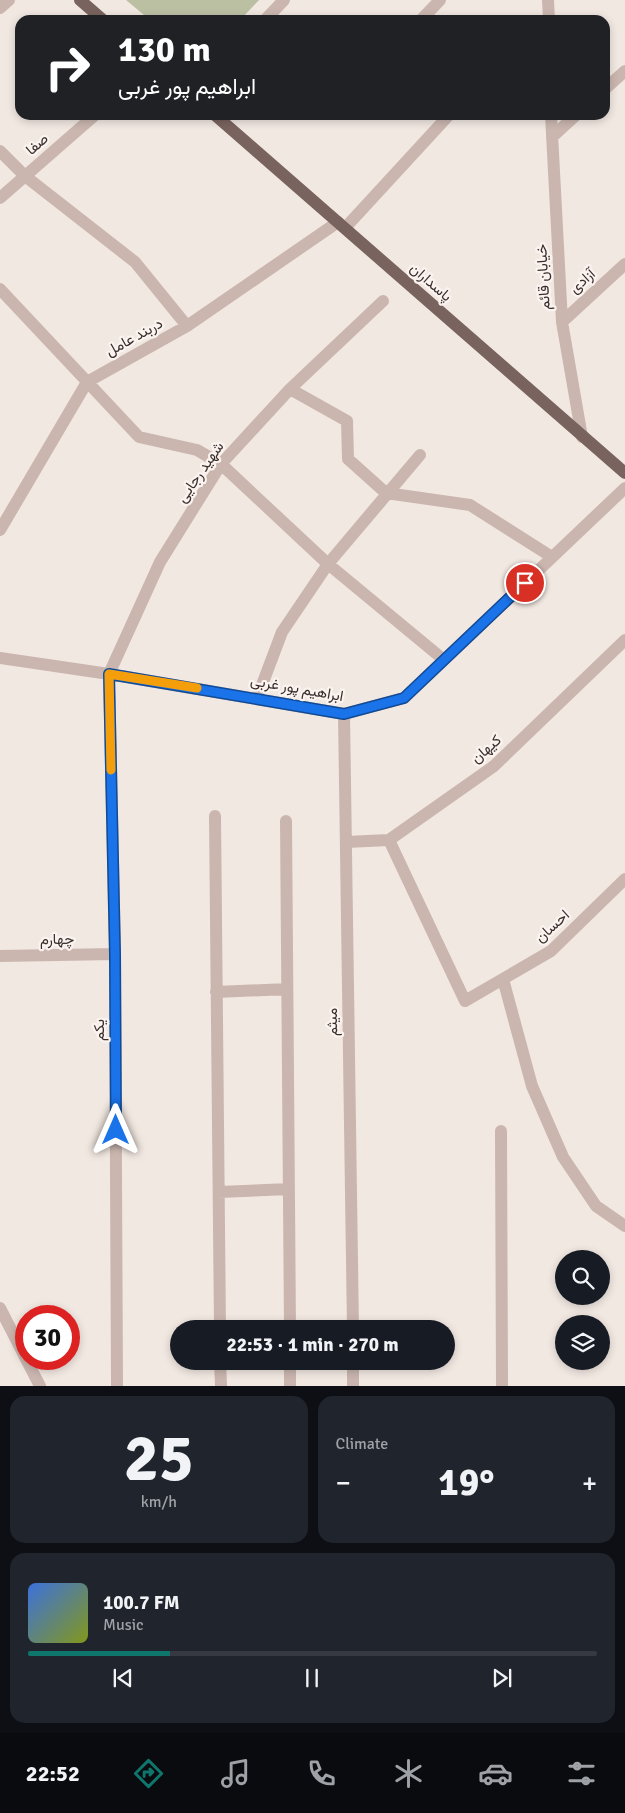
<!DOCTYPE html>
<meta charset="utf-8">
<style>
body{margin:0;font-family:Signika,Vazirmatn,sans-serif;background:#20242c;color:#f1f3f6;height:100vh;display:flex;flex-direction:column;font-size:19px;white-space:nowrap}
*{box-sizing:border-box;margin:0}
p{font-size:16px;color:#9ea1a6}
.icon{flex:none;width:28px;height:28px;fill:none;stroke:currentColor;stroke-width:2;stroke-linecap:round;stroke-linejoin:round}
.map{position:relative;height:1386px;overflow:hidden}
.drawer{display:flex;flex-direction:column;gap:10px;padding:10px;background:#0d0f14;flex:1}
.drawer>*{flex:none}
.banner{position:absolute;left:15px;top:15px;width:595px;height:105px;border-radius:15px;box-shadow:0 2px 8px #0003;background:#202124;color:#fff;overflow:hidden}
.buttons{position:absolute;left:555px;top:1250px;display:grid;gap:10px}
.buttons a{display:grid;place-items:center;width:55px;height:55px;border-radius:50%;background:#171b24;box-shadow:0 2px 8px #0003;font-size:25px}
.speed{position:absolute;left:15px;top:1305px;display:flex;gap:10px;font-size:25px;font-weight:700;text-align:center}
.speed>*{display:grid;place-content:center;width:65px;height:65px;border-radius:50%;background:#171b24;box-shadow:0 2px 8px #0003;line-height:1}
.speed .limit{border:8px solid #d22;background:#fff;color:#111}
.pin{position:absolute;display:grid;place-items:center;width:42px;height:42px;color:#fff;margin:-21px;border:2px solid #fff;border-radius:50%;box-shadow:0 1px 5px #0007}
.me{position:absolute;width:55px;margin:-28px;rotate:0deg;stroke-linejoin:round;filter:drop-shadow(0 0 4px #0008)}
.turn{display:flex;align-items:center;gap:18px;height:105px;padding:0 20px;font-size:22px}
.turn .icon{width:65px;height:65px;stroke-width:2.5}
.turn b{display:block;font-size:35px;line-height:42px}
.big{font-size:38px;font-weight:800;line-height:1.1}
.drawer .card{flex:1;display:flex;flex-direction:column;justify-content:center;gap:8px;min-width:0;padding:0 18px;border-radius:15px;background:#20242c}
.drawer .dial{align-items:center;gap:0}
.dial b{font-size:65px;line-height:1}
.song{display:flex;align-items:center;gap:15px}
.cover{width:60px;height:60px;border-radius:8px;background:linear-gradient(135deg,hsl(220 70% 55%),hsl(70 70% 35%))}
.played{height:5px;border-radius:2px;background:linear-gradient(90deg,#0f766e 25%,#363941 25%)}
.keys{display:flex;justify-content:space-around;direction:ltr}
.heat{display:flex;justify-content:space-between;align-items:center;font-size:28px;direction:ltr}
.drawer .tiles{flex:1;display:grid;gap:10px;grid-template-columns:1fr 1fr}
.card:last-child{grid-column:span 2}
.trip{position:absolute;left:170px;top:1320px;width:285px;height:50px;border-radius:25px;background:#171b24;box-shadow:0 2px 8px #0003;font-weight:800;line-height:50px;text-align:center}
.tab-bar{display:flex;height:80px;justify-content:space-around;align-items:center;background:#090b0e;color:#9ea1a6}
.tab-bar .icon{width:35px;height:35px}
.tab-bar .on{color:#0f766e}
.tab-bar b{font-size:22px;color:#f1f3f6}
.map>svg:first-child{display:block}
.green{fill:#bcc0a3}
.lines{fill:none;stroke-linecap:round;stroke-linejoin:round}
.minor{stroke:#cab6af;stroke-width:12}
.major{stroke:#79635f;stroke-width:12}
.route-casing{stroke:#114b97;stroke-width:12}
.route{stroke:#1a73e8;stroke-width:9}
.slow{stroke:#f59e0b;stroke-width:9}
.labels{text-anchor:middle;stroke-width:4.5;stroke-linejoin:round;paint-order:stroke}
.street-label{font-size:15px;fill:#392e2c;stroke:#faf3ef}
</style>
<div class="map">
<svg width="625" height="1386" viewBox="0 0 625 1386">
<rect width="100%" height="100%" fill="#f2e8e2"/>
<path class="green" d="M126 0H259L240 20H150Z"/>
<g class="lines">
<path class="minor" d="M548 0 549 20
M0 8 9 0
M265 20 284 0
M421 20 440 0
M605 89 625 71
M551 115 562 322 582 437
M552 137 576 115
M0 151 25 176 135 262 187 326
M0 198 95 115
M345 228 449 115
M0 289 139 437 197 450 221 464 328 564 444 660
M562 322 625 264
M290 389 347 421 348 459 386 493 470 505 552 557
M0 530 87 382 187 326 338 222
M0 658 109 674 344 714 404 698 625 488
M257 698 282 632 328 564 420 455
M344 714 353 1329
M215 816 220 1329
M286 821 290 1329
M389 840 465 1001 551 951 625 879
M346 842 389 840 494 766 625 640
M0 956 115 954
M503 979 532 1086 563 1157 596 1206 625 1226
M216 992 287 989
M501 1131 502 1386
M219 1192 289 1189
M0 1308 26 1359
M26 1359 40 1386
M220 1361 221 1386
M290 1361V1386
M353 1361V1386
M117 1386 115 954 109 674 160 562 221 464 290 389 383 301"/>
<path class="major" d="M80 0 103 20
M215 115 625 473"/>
</g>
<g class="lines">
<defs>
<path id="route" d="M116 1130 115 954 109 674 344 714 404 698 525 583"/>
</defs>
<use href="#route" class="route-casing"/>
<use href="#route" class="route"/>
<path class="slow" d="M111 770 109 674 197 688"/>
</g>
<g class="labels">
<g class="street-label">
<text transform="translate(37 144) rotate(-41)" y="5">صفا</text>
<text transform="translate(543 277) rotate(-93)" y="5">خیابان قائم</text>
<text transform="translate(582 281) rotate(-42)" y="5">آزادی</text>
<text transform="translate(431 282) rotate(41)" y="5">پاسداران</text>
<text transform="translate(134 337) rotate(-29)" y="5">دربند عامل</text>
<text transform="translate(200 472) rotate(-55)" y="5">شهید رجایی</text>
<text transform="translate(297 688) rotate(10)" y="5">ابراهیم پور غربی</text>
<text transform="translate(486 749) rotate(-41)" y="5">کیهان</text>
<text transform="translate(552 926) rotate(-42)" y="5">احسان</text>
<text transform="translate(57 939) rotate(-1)" y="5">چهارم</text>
<text transform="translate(332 1022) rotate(-91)" y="5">میثم</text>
<text transform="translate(99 1030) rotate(-90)" y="5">یکم</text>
</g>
</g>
</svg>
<div class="buttons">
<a><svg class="icon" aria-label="search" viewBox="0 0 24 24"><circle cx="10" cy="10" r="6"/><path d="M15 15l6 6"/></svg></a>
<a><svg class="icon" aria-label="layers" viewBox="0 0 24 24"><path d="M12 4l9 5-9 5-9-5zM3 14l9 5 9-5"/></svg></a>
</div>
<div class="speed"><div class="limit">30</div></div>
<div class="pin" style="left:525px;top:583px;background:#d93025"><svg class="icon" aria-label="arrive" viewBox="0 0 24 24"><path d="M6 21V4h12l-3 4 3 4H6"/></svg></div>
<svg class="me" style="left:116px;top:1130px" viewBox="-20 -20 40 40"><path d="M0-17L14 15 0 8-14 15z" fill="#1a73e8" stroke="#fff" stroke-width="4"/></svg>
<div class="trip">22:53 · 1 min · 270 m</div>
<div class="banner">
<div class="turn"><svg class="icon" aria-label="right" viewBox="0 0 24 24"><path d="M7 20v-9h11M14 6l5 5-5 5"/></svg><div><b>130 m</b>ابراهیم پور غربی</div></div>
</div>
</div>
<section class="drawer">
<div class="tiles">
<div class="card dial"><b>25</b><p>km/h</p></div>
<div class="card"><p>Climate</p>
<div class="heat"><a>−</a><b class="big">19°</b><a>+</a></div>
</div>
<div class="card">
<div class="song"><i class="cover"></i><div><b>100.7 FM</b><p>Music</p></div></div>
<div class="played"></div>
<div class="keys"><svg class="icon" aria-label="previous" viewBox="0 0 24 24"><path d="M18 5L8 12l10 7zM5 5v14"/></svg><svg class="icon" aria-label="pause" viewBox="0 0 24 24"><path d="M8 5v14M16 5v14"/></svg><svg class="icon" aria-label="next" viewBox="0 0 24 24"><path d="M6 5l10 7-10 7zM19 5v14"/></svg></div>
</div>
</div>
</section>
<nav class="tab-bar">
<b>22:52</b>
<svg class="icon on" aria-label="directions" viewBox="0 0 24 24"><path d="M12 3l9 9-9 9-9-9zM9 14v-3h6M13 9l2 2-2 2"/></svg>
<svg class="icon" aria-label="music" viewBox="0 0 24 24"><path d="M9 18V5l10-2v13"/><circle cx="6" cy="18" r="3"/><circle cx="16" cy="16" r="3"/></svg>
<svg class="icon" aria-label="phone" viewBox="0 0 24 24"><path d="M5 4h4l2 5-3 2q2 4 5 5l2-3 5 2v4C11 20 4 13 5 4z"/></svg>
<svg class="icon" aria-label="climate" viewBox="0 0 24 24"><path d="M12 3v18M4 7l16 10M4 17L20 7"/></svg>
<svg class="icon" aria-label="car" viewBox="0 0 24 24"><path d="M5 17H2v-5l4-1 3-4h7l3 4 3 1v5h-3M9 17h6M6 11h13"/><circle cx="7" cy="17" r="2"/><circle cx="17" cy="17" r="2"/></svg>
<svg class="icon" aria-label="filters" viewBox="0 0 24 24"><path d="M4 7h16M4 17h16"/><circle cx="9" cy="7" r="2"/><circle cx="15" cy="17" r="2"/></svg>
</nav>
